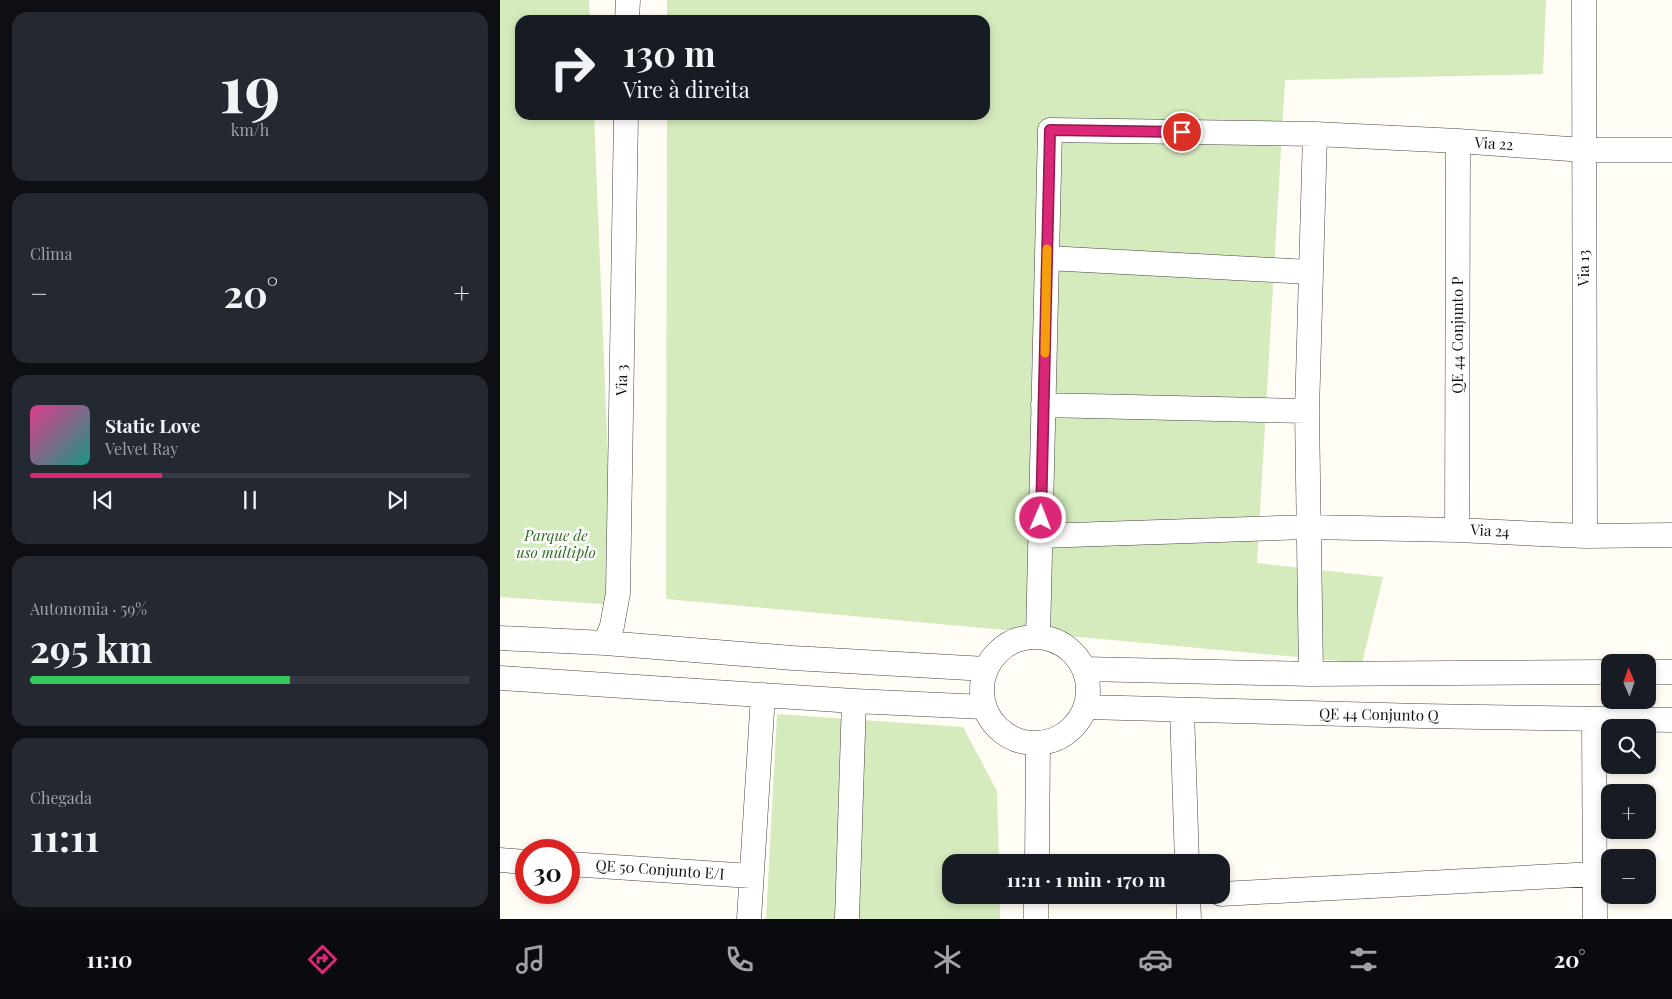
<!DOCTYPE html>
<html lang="pt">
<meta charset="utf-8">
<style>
body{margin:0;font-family:"Playfair Display",serif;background:#242831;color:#f1f3f6;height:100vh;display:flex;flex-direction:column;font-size:19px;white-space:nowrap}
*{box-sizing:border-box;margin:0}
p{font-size:16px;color:#9ea1a6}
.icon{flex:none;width:28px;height:28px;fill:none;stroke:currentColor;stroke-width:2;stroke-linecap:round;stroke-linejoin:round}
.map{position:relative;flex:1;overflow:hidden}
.side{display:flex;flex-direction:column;gap:12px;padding:12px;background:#0d0f14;width:500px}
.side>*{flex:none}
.guide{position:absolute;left:15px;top:15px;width:475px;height:105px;border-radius:15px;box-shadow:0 2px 8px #0003;background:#171b24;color:#f1f3f6;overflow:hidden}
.needle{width:32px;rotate:358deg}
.fabs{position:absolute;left:1101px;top:654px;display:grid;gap:10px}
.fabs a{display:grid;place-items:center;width:55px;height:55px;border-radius:10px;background:#171b24;box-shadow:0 2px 8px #0003;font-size:25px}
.speed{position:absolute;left:15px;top:839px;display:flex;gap:10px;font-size:25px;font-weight:700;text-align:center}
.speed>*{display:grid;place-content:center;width:65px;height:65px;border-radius:50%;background:#171b24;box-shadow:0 2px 8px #0003;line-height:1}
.speed .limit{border:8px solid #d22;background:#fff;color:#111}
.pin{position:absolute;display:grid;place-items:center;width:42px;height:42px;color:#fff;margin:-21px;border:2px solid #fff;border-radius:50%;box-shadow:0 1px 5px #0007}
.me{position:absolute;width:55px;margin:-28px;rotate:1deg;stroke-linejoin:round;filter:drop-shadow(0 0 4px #0008)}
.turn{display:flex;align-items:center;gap:18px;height:105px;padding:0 25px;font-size:22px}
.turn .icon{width:65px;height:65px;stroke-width:2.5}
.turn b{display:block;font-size:35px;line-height:42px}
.big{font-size:38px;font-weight:700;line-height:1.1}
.side .card{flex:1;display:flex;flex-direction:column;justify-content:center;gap:8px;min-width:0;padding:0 18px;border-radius:15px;background:#242831}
.side .dial{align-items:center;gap:0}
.dial b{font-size:65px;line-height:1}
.song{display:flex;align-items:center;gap:15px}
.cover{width:60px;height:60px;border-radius:8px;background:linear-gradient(135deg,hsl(330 70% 55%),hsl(170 70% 35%))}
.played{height:5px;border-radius:2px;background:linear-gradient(90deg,#db2777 30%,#363941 30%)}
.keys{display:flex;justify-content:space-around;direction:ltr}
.heat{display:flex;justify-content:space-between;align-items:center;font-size:28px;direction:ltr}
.charge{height:8px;border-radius:4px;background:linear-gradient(90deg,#34c759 59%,#363941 0)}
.trip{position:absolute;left:442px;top:854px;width:288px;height:50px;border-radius:15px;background:#171b24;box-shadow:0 2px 8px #0003;font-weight:700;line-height:50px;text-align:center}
.dock{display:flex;height:80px;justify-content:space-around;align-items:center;background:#090b0e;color:#9ea1a6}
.dock .icon{width:35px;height:35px}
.dock .current{color:#db2777}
.dock b{font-size:22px;color:#f1f3f6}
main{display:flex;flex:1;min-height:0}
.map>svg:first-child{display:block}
.green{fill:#d5ebbd}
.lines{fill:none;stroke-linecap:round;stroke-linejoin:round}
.minor-casing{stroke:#444;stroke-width:25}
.minor{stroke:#fff;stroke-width:24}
.route-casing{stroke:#8e194d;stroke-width:12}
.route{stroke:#db2777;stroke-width:9}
.slow{stroke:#f59e0b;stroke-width:9}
.labels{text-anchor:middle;stroke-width:5;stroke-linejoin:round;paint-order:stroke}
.street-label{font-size:15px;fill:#111;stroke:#fff}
.park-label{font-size:15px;font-style:italic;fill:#2f6b1f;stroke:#fff}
</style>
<main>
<section class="side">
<div class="card dial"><b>19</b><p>km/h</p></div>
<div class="card"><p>Clima</p>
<div class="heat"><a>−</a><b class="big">20°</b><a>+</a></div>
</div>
<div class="card">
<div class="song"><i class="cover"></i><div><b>Static Love</b><p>Velvet Ray</p></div></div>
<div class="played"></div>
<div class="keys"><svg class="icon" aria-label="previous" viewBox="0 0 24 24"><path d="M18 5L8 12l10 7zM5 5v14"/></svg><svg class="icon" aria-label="pause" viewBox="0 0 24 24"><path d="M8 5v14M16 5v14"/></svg><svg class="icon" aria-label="next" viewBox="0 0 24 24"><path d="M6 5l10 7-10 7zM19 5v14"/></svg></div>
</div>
<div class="card"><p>Autonomia · 59%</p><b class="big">295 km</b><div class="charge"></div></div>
<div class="card"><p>Chegada</p><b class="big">11:11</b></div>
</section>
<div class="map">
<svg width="1172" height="919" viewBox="0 0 1172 919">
<rect width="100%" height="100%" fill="#fffdf5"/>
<path class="green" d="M0 0H89L90 20H20V115H94L114 605 0 597Z
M167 0H1046L1043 74 785 80 757 563 883 577 862 663 166 599 167 115H485V20H167Z
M277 714 463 727 497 791 499 862H451V895H500V919H266Z"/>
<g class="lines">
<defs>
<path id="minor" d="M1084 0 1085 536
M127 20 128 0
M547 258 810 272
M543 405 807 411
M957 530 958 141
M540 536 808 527 957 530 1085 536 1172 535
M482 690a53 53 0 1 1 106 0a53 53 0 1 1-106 0Z
M538 637 550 130 815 134 958 141 1084 150H1172
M0 638 105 643 293 658 486 669
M105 643 112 626 118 593 126 115
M584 669 811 674 1110 672
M1148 672H1172
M811 674 807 411 815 134
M0 678 354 701 484 707
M586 707 921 716 1172 720
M682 710 687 862
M1094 719 1095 919
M0 860 26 862
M537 862 538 743
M69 864 251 876
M721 894 1094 874
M688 895 689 919
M249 919 263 695
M347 919 354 701
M536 919V895"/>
</defs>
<use href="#minor" class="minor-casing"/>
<use href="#minor" class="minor"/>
</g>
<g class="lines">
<defs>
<path id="route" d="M541 518 550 130 682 132"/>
</defs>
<use href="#route" class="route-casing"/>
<use href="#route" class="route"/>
<path class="slow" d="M545 353 547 249"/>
</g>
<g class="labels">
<g class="street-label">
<text transform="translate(994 144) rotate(4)" y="5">Via 22</text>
<text transform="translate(1084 268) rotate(-90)" y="5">Via 13</text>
<text transform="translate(958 335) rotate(-90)" y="5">QE 44 Conjunto P</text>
<text transform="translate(122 380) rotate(-89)" y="5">Via 3</text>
<text transform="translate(990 531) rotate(3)" y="5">Via 24</text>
<text transform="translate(879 715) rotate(1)" y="5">QE 44 Conjunto Q</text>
<text transform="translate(160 870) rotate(4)" y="5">QE 50 Conjunto E/I</text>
</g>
<g class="park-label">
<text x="56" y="541">Parque de<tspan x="56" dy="17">uso múltiplo</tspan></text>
</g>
</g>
</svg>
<div class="fabs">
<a><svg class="needle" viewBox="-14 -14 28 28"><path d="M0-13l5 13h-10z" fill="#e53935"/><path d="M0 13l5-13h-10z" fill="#9ea1a6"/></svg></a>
<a><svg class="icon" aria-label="search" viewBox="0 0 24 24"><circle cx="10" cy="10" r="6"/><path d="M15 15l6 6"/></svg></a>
<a>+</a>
<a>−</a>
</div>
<div class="speed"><div class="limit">30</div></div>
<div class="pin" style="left:682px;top:132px;background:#d93025"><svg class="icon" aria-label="arrive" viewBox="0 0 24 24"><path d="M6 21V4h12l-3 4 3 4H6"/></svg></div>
<svg class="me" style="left:541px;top:518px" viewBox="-20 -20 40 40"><circle r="17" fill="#db2777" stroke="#fff" stroke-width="3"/><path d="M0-11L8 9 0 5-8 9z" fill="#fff"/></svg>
<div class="trip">11:11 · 1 min · 170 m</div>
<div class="guide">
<div class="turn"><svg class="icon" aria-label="right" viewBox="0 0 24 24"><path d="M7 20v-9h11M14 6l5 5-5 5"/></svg><div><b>130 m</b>Vire à direita</div></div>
</div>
</div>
</main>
<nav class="dock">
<b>11:10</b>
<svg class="icon current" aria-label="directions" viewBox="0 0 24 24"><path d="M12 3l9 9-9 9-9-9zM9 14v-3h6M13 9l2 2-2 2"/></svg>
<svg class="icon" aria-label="music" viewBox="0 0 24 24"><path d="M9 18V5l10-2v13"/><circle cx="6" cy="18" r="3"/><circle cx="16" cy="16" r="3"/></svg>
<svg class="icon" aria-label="phone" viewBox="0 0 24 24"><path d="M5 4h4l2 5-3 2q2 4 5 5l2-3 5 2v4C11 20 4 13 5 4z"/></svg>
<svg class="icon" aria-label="climate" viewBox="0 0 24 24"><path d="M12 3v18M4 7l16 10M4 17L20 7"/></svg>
<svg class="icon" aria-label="car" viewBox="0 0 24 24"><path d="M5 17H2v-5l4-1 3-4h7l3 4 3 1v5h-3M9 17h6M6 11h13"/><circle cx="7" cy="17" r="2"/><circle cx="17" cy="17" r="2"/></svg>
<svg class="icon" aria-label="filters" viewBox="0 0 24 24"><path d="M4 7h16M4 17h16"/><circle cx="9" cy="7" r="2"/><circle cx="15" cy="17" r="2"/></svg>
<b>20°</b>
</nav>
